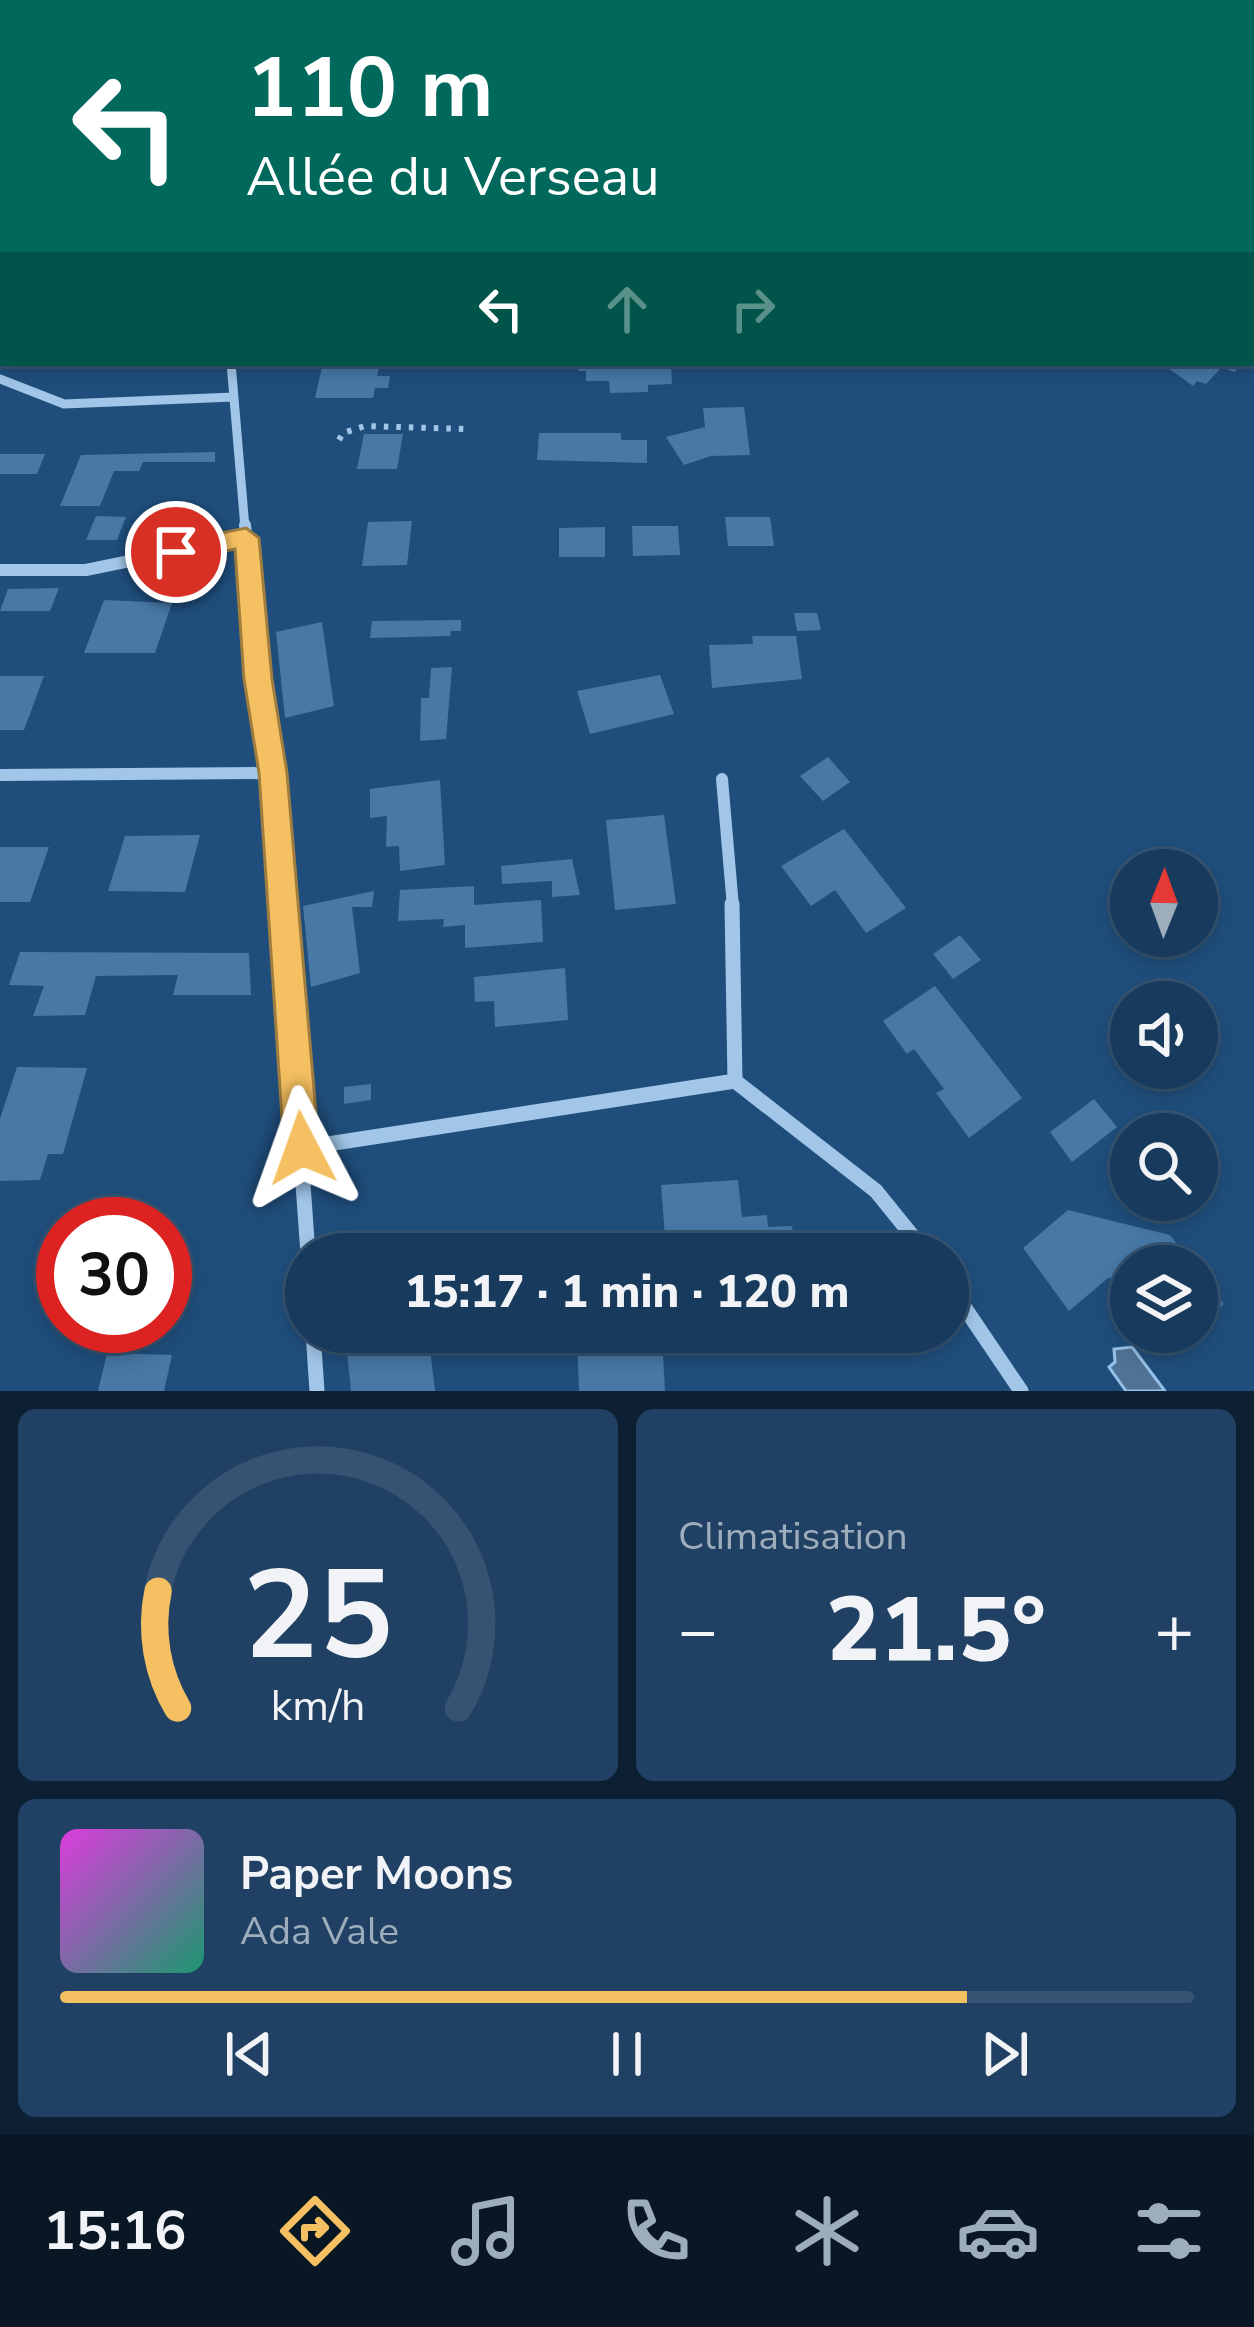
<!DOCTYPE html>
<html lang="fr">
<meta charset="utf-8">
<style>
body{margin:0;font-family:"Nunito Sans",sans-serif;background:#204163;color:#f1f3f6;height:100vh;display:flex;flex-direction:column;font-size:45px;white-space:nowrap}
*{box-sizing:border-box;margin:0}
p{font-size:39px;color:#9eadbc}
.icon{flex:none;width:66px;height:66px;fill:none;stroke:currentColor;stroke-width:2;stroke-linecap:round;stroke-linejoin:round}
.map{position:relative;height:1391px;overflow:hidden}
.details{display:flex;flex-direction:column;gap:18px;padding:18px;background:#0d2033;flex:1}
.details>*{flex:none}
.top-card{position:absolute;left:0px;top:0px;width:1254px;height:366px;box-shadow:0 6px 18px #0003,0 0 0 3px #365472;background:#00695c;color:#fff;overflow:hidden}
.needle{width:78px;rotate:1deg}
.buttons{position:absolute;left:1110px;top:849px;display:grid;gap:24px}
.buttons a{display:grid;place-items:center;width:108px;height:108px;border-radius:50%;background:#173a5d;box-shadow:0 6px 18px #0003,0 0 0 3px #365472;font-size:60px}
.speed{position:absolute;left:36px;top:1197px;display:flex;gap:24px;font-size:60px;font-weight:700;text-align:center}
.speed>*{display:grid;place-content:center;width:156px;height:156px;border-radius:50%;background:#173a5d;box-shadow:0 6px 18px #0003,0 0 0 3px #365472;line-height:1}
.speed .limit{border:18px solid #d22;background:#fff;color:#111}
.pin{position:absolute;display:grid;place-items:center;width:102px;height:102px;color:#fff;margin:-51px;border:6px solid #fff;border-radius:50%;box-shadow:0 3px 12px #0007}
.me{position:absolute;width:132px;margin:-66px;rotate:356deg;stroke-linejoin:round;filter:drop-shadow(0 0 9px #0008)}
.turn{display:flex;align-items:center;gap:42px;height:252px;padding:0 48px;font-size:54px}
.turn .icon{width:156px;height:156px;stroke-width:2.5}
.turn b{display:block;font-size:84px;line-height:102px}
.lanes{display:flex;align-items:center;height:114px;padding:0 48px;background:#0003;justify-content:center;gap:60px;direction:ltr}
.lanes .off{opacity:.35}
.big{font-size:90px;font-weight:800;line-height:1.1}
.details .widget{flex:1;display:flex;flex-direction:column;justify-content:center;gap:18px;min-width:0;padding:0 42px;border-radius:18px;background:#204163}
.details .dial{align-items:center;gap:0}
.dial svg{height:312px;overflow:visible;fill:none;stroke:#365472;stroke-width:7;stroke-linecap:round;text-anchor:middle}
.dial text{fill:#f1f3f6;stroke:none}
.song{display:flex;align-items:center;gap:36px}
.cover{width:144px;height:144px;border-radius:18px;background:linear-gradient(135deg,hsl(300 70% 55%),hsl(160 70% 35%))}
.played{height:12px;border-radius:6px;background:linear-gradient(90deg,#f5c061 80%,#365472 80%)}
.keys{display:flex;justify-content:space-around;direction:ltr}
.heat{display:flex;justify-content:space-between;align-items:center;font-size:66px;direction:ltr}
.details .tiles{flex:1;display:grid;gap:18px;grid-template-columns:1fr 1fr}
.widget:last-child{grid-column:span 2}
.trip{position:absolute;left:285px;top:1233px;width:684px;height:120px;border-radius:60px;background:#173a5d;box-shadow:0 6px 18px #0003,0 0 0 3px #365472;font-weight:800;line-height:120px;text-align:center}
.tabs{display:flex;height:192px;justify-content:space-around;align-items:center;background:#091725;color:#9eadbc}
.tabs .icon{width:84px;height:84px}
.tabs .active{color:#f5c061}
.tabs b{font-size:54px;color:#f1f3f6}
.map>svg:first-child{display:block}
.water{fill:#507395;stroke:#95c1e8;stroke-width:3}
.building{fill:#4778a6}
.lines{fill:none;stroke-linecap:round;stroke-linejoin:round}
.path{stroke:#a1c6e7;stroke-width:6;stroke-dasharray:4.5 8;stroke-linecap:butt}
.minor-far3{stroke:#a1c6e7;stroke-width:8}
.minor-far2{stroke:#a1c6e7;stroke-width:9}
.minor-far1{stroke:#a1c6e7;stroke-width:12}
.minor{stroke:#a1c6e7;stroke-width:15}
.route{fill:#f5c061;stroke:#9f7d3f;stroke-width:3}
</style>
<div class="map">
<svg width="1254" height="1391" viewBox="0 0 1254 1391">
<rect width="100%" height="100%" fill="#1f4e7c"/>
<path class="water" d="M1132 1347 1165 1391H1126L1109 1367 1115 1362 1114 1349Z"/>
<path class="building" d="M578 363H671L672 384 648 385V392L610 393 609 381H586V371H578Z
M1161 363H1243L1234 372 1222 367 1206 384 1197 381 1193 386Z
M322 367H379L377 376H390L388 388H375L373 398H315Z
M744 407 750 455 711 456 684 465 666 437 705 427 703 408Z
M539 433H621V440H647V463L537 460Z
M364 434H403L397 469H357Z
M215 452V462H143L139 471H114L100 506H60L81 455Z
M0 454H45L37 474H0Z
M96 516 126 517 117 540H86Z
M725 517H770L774 546H728Z
M412 521 407 565 362 566 368 522Z
M632 526H678L680 555 633 556Z
M605 527V557H559V528Z
M59 588 50 611H0L8 589Z
M104 600 172 603 155 653H84Z
M794 613H817L821 630 797 631Z
M461 620V631H451L450 636 370 638 372 621Z
M322 622 334 706 285 718 276 632Z
M752 636H796L802 679 712 688 709 645 753 644Z
M452 667 446 739 420 741 421 698H429L431 668Z
M660 675 674 714 590 734 577 691Z
M0 676H44L24 730H0Z
M828 757 850 782 823 801 800 776Z
M440 780 445 865 400 871 399 846 386 847 387 816 370 818V789Z
M664 815 676 904 615 910 606 820Z
M844 829 906 908 866 933 835 890 811 906 781 866Z
M200 835 185 892 108 891 125 836Z
M0 847H49L30 902H0Z
M572 859 580 895 552 897V881L502 884 501 866Z
M474 886V905L541 900 543 942 465 948V925L443 927 444 919 398 921 400 890Z
M374 891 372 907H352L360 973 311 987 303 906Z
M960 935 981 960 953 979 933 954Z
M20 952 249 953 251 995H173L178 975 96 976 85 1015 33 1016 44 986 9 985Z
M565 968 568 1020 495 1027 494 1001 475 1002 474 977Z
M935 986 1022 1098 969 1138 936 1093 944 1089 914 1049 907 1054 883 1021Z
M17 1067 87 1068 63 1154H48L40 1180 0 1181V1119Z
M371 1084V1100L344 1104V1087Z
M1094 1099 1117 1127 1072 1162 1050 1132Z
M738 1180 742 1217 767 1215 768 1227 792 1226 796 1254H734L733 1243 666 1250 661 1185Z
M1068 1210 1170 1235 1194 1266H1131V1282L1108 1278 1069 1311 1023 1248Z
M1197 1270 1224 1304 1197 1329Z
M345 1332H428L435 1391H351Z
M601 1332H634L635 1341 662 1339 665 1391H579L577 1338 601 1337Z
M107 1353 172 1355 164 1391H98Z"/>
<g class="lines">
<path class="path" d="M339 440 343 433 365 426 465 429"/>
<path class="minor-far3" d="M1049 0 1055 3"/>
<path class="minor-far2" d="M231 363 245 528
M0 379 64 404 234 397"/>
<path class="minor-far1" d="M245 525 283 907
M0 570H86L246 537
M0 775 273 773
M722 779 733 907"/>
<path class="minor" d="M283 904 308 1254
M735 1081 876 1191 927 1254
M302 1148 735 1081 732 904
M948 1283 1021 1391
M313 1332 317 1391"/>
</g>
<path class="route" d="M246 528 259 538 272 679 287 773 319 1148 314 1160 302 1166 289 1160 284 1148 259 773 244 679 235 549 176 561 164 552 176 542Z"/>
</svg>
<div class="buttons">
<a><svg class="needle" viewBox="-14 -14 28 28"><path d="M0-13l5 13h-10z" fill="#e53935"/><path d="M0 13l5-13h-10z" fill="#9eadbc"/></svg></a>
<a><svg class="icon" aria-label="sound" viewBox="0 0 24 24"><path d="M4 9h4l5-4v14l-5-4H4zM17 9q2 3 0 6"/></svg></a>
<a><svg class="icon" aria-label="search" viewBox="0 0 24 24"><circle cx="10" cy="10" r="6"/><path d="M15 15l6 6"/></svg></a>
<a><svg class="icon" aria-label="layers" viewBox="0 0 24 24"><path d="M12 4l9 5-9 5-9-5zM3 14l9 5 9-5"/></svg></a>
</div>
<div class="speed"><div class="limit">30</div></div>
<div class="pin" style="left:176px;top:552px;background:#d93025"><svg class="icon" aria-label="arrive" viewBox="0 0 24 24"><path d="M6 21V4h12l-3 4 3 4H6"/></svg></div>
<svg class="me" style="left:302px;top:1148px" viewBox="-20 -20 40 40"><path d="M0-17L14 15 0 8-14 15z" fill="#f5c061" stroke="#fff" stroke-width="4"/></svg>
<div class="trip">15:17 · 1 min · 120 m</div>
<div class="top-card">
<div class="turn"><svg class="icon" aria-label="left" viewBox="0 0 24 24"><path d="M17 20v-9H6M10 6l-5 5 5 5"/></svg><div><b>110 m</b>Allée du Verseau</div></div>
<div class="lanes"><svg class="icon" aria-label="left" viewBox="0 0 24 24"><path d="M17 20v-9H6M10 6l-5 5 5 5"/></svg><svg class="icon off" aria-label="ahead" viewBox="0 0 24 24"><path d="M12 20V5M6 11l6-6 6 6"/></svg><svg class="icon off" aria-label="right" viewBox="0 0 24 24"><path d="M7 20v-9h11M14 6l5 5-5 5"/></svg></div>
</div>
</div>
<section class="details">
<div class="tiles">
<div class="widget dial"><svg viewBox="0 0 100 80">
<path d="M14 69A42 42 0 1 1 86 69"/>
<path d="M14 69A42 42 0 0 1 9 39" stroke="#f5c061"/>
<text x="50" y="56" font-size="32" font-weight="700">25</text>
<text x="50" y="72" font-size="11">km/h</text>
</svg></div>
<div class="widget"><p>Climatisation</p>
<div class="heat"><a>−</a><b class="big">21.5°</b><a>+</a></div>
</div>
<div class="widget">
<div class="song"><i class="cover"></i><div><b>Paper Moons</b><p>Ada Vale</p></div></div>
<div class="played"></div>
<div class="keys"><svg class="icon" aria-label="previous" viewBox="0 0 24 24"><path d="M18 5L8 12l10 7zM5 5v14"/></svg><svg class="icon" aria-label="pause" viewBox="0 0 24 24"><path d="M8 5v14M16 5v14"/></svg><svg class="icon" aria-label="next" viewBox="0 0 24 24"><path d="M6 5l10 7-10 7zM19 5v14"/></svg></div>
</div>
</div>
</section>
<nav class="tabs">
<b>15:16</b>
<svg class="icon active" aria-label="directions" viewBox="0 0 24 24"><path d="M12 3l9 9-9 9-9-9zM9 14v-3h6M13 9l2 2-2 2"/></svg>
<svg class="icon" aria-label="music" viewBox="0 0 24 24"><path d="M9 18V5l10-2v13"/><circle cx="6" cy="18" r="3"/><circle cx="16" cy="16" r="3"/></svg>
<svg class="icon" aria-label="phone" viewBox="0 0 24 24"><path d="M5 4h4l2 5-3 2q2 4 5 5l2-3 5 2v4C11 20 4 13 5 4z"/></svg>
<svg class="icon" aria-label="climate" viewBox="0 0 24 24"><path d="M12 3v18M4 7l16 10M4 17L20 7"/></svg>
<svg class="icon" aria-label="car" viewBox="0 0 24 24"><path d="M5 17H2v-5l4-1 3-4h7l3 4 3 1v5h-3M9 17h6M6 11h13"/><circle cx="7" cy="17" r="2"/><circle cx="17" cy="17" r="2"/></svg>
<svg class="icon" aria-label="filters" viewBox="0 0 24 24"><path d="M4 7h16M4 17h16"/><circle cx="9" cy="7" r="2"/><circle cx="15" cy="17" r="2"/></svg>
</nav>
